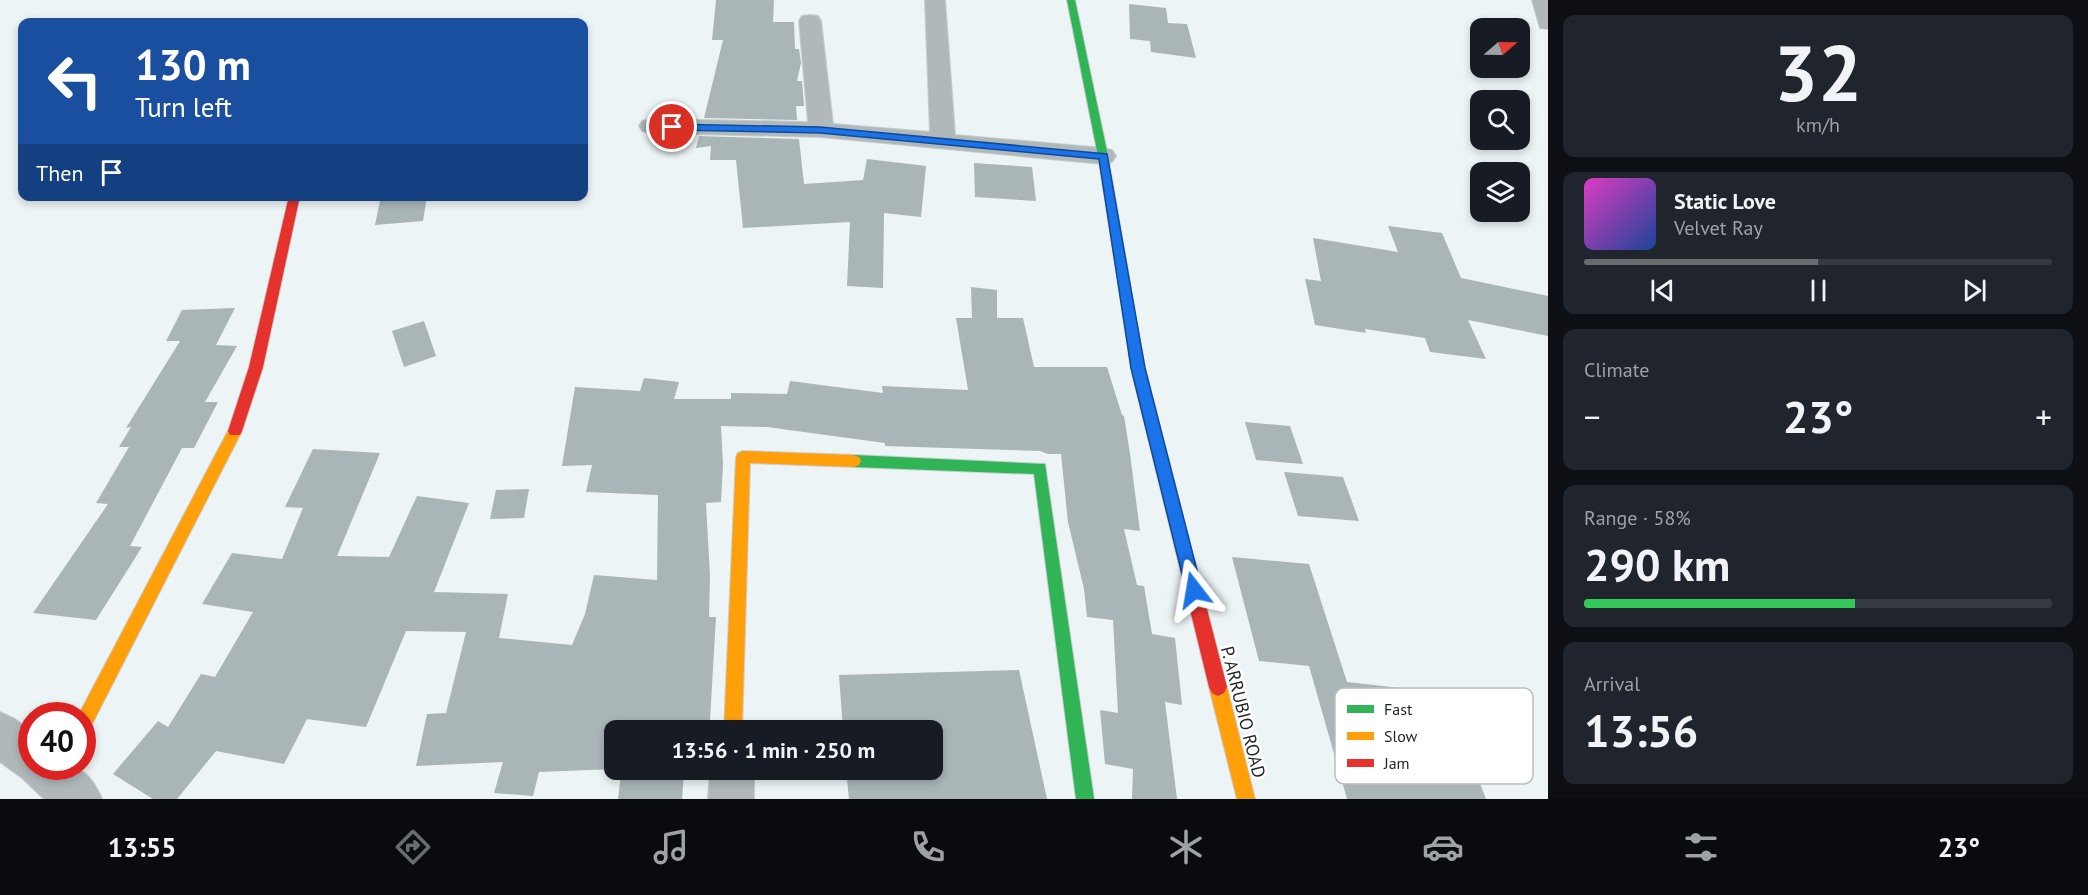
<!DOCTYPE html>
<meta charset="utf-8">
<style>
body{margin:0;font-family:"PT Sans",sans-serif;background:#20242c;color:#f1f3f6;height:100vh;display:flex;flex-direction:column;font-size:22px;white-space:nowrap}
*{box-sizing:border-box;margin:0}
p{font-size:20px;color:#9ea1a6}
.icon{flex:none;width:33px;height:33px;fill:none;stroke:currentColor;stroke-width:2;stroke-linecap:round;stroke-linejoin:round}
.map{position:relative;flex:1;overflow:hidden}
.drawer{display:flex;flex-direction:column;gap:15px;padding:15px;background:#0d0f14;width:540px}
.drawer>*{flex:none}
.hud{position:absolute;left:18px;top:18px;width:570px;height:183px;border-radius:12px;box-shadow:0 3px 9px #0003;background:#1a4fa0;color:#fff;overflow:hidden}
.needle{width:39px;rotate:70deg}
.buttons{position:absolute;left:1470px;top:18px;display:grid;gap:12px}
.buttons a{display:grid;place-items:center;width:60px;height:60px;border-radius:12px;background:#171b24;box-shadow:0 3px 9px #0003;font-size:30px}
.speed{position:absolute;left:18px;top:702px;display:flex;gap:12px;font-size:30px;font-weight:700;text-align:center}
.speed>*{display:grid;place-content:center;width:78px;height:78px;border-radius:50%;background:#171b24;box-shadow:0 3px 9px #0003;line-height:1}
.speed .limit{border:9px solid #d22;background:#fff;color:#111}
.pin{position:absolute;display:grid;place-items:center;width:51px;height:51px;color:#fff;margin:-26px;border:3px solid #fff;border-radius:50%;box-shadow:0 2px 6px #0007}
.me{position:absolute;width:66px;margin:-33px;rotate:346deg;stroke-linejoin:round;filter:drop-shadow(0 0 4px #0008)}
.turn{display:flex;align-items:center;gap:21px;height:126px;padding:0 18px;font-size:27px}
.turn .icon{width:78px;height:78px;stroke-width:2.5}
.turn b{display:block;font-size:42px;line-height:51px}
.then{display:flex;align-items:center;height:57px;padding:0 18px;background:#0003;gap:12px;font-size:22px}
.big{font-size:45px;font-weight:600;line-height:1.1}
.drawer .widget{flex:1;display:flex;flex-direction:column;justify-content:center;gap:9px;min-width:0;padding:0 21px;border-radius:12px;background:#20242c}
.drawer .dial{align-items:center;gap:0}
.dial b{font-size:78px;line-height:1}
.song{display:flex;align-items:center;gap:18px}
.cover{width:72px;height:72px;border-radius:9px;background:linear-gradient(135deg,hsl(310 70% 55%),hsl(220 70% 35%))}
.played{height:6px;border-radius:3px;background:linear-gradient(90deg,#676c6e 50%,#363941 50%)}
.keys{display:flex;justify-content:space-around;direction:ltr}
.heat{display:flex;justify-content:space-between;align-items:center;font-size:33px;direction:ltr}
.charge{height:9px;border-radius:4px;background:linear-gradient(90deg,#34c759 58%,#363941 0)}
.trip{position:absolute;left:604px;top:720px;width:339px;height:60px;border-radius:12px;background:#171b24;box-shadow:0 3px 9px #0003;font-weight:600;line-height:60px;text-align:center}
.tab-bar{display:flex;height:96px;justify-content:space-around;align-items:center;background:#090b0e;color:#9ea1a6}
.tab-bar .icon{width:42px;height:42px}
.tab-bar .on{color:#676c6e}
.tab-bar b{font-size:27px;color:#f1f3f6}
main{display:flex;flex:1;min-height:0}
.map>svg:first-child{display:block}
.building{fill:#a9b5b7}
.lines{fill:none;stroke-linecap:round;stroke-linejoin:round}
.street-casing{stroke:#c8cecf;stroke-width:2}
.fast-casing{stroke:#c8cecf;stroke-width:2}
.slow-casing{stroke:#c8cecf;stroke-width:2}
.jam-casing{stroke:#c8cecf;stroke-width:2}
.street{fill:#b0b8b9;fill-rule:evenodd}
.fast{fill:#30b455;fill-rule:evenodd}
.slow{fill:#ff9f0a;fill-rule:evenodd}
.jam{fill:#e5322d;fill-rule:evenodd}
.route{fill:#1a73e8;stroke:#114b97;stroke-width:1.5}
.labels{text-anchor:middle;stroke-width:5;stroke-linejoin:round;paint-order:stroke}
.street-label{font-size:18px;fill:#1f2324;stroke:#fff}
.key{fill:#fff;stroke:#bcbdbd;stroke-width:1.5}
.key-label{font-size:16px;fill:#1f2324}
</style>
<main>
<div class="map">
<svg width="1548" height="799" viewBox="0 0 1548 799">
<rect width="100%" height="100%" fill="#ecf4f6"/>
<path class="building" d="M716 0H774L773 22H794L795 49H799L801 63 797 81H802L804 106H796L797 120 704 118 723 40H712Z
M1129 4 1166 8 1168 23 1187 24 1196 58 1151 52 1150 41 1130 39Z
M699 136 799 139 804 184 863 180 867 159 926 166 921 217 884 213 883 288 847 286 850 222 743 228 736 160H710L711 146 696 148Z
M974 163 1032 167 1036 201 975 197Z
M381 196H427L423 221 375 225Z
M1388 226 1442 233 1461 278 1548 296V336L1468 320 1486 359 1430 352 1425 338 1365 329 1366 333 1315 325 1305 279 1321 281 1313 238 1398 252Z
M971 287 997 290V318H1023L1034 367H1107L1122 415 1124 416 1130 454 1140 531 1124 529 1137 585 1144 586 1152 634 1175 638 1182 705 1165 702 1177 799H1132L1133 769 1105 764 1100 710 1118 713 1113 620 1087 617 1084 589 1068 522 1061 454H1048L1040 451 885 446V443L767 427 721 426 723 465 721 502 706 503 710 576 709 617H716L710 720H632L631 730H615V769L539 772 533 796 494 793 503 762 416 766 427 714 446 713 466 632 406 631 366 727 307 719 284 764 216 751 177 799H153L113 774 158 721 168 727 201 674 215 677 253 612 202 604 232 553 282 559 303 508 285 507 313 449 380 453 337 556 389 557 417 496 469 503 434 592 508 594 499 638 572 645 585 614 594 575 657 580 658 495 586 492 592 465 562 466 575 387 640 391 644 378 679 382 674 399H731V393L787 394 790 381 883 393 882 386 968 390 956 318H972Z
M235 308 216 345 237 346 205 402H218L194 448H182L130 546 142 547 96 620 33 613 108 504 96 503 129 447H119L131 427 126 428 180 341H166L182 310Z
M424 321 436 356 404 367 392 331Z
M1245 422 1290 426 1303 464 1256 460Z
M1284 472 1343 477 1359 521 1298 516Z
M529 489 524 518 490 519 496 490Z
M1232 557 1309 564 1347 682 1445 693 1486 799H1347L1309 666 1259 661Z
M1019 670 1047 799H849L846 770H933V730H843L839 675Z
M621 773 684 774 682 799H618Z"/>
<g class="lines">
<defs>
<path id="street" d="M925 0H945L955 135 1103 148 1112 150 1116 156 1112 162 1103 164 821 137 651 133 642 131 639 126 642 121 651 119 808 122 799 21 802 16 810 15 818 16 821 21 833 124 930 132Z
M1532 0H1548V29L1540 28Z
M0 712 15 719 32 732V766C68 766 86 760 102 799H44L22 778 0 762Z
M710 770H754V799H708Z"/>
<path id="fast" d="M1067 0H1075L1108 156 1139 337 1133 342 1127 337 1098 156Z
M854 455 1045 464 1094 799H1076L1034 474 854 467 849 465 847 461 849 457Z"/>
<path id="slow" d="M235 425 240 427 242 431 88 732 82 735V716H78L230 427Z
M743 451 854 455 859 457 861 461 859 465 854 467 750 463 742 730H724L736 457 738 453Z
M1218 678 1224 681 1227 687 1255 799H1237L1209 687 1212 681Z"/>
<path id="jam" d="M289 196H300L263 367 242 431 240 435H230L228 431 249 367Z
M1133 332 1139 337 1145 368 1227 687 1224 693 1218 696 1212 693 1209 687 1131 368 1127 337Z"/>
</defs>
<use href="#street" class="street-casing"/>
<use href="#fast" class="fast-casing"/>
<use href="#slow" class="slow-casing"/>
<use href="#jam" class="jam-casing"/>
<use href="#street" class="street"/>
<use href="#fast" class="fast"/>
<use href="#slow" class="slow"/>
<use href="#jam" class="jam"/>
</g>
<path class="route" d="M668 124 820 127 1107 154 1145 368 1202 590 1200 595 1194 597 1188 595 1186 590 1131 368 1099 159 820 133 672 130 668 129Z"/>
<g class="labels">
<g class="street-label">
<text transform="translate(1243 712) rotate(76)" y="6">P. ARRUBIO ROAD</text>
</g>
</g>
<rect x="1335" y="688" width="198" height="96" rx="9" class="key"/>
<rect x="1347" y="705" width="27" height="8" fill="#30b455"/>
<rect x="1347" y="732" width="27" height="8" fill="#ff9f0a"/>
<rect x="1347" y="759" width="27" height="8" fill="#e5322d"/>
<g class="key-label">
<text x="1384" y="715">Fast</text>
<text x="1384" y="742">Slow</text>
<text x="1384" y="769">Jam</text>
</g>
</svg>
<div class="buttons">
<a><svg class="needle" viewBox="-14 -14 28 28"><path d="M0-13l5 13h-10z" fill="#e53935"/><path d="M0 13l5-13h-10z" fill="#9ea1a6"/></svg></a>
<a><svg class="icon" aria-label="search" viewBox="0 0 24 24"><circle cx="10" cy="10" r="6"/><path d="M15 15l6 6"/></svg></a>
<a><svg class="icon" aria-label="layers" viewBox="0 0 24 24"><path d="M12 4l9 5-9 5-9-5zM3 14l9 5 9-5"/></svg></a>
</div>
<div class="speed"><div class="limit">40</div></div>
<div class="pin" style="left:672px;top:127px;background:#d93025"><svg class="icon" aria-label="arrive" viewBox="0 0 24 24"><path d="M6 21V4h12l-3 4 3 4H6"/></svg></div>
<svg class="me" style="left:1194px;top:590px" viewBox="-20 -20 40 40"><path d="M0-17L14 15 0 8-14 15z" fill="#1a73e8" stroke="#fff" stroke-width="4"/></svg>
<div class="trip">13:56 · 1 min · 250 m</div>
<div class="hud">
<div class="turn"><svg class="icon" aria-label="left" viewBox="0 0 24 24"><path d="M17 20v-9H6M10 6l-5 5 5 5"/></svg><div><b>130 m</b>Turn left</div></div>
<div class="then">Then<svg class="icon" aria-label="arrive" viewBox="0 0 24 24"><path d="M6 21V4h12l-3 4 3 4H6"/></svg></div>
</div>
</div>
<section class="drawer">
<div class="widget dial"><b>32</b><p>km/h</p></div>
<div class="widget">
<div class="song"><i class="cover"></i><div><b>Static Love</b><p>Velvet Ray</p></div></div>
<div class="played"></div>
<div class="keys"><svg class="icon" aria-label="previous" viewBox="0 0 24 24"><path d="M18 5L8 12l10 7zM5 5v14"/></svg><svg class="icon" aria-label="pause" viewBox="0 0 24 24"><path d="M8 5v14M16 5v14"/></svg><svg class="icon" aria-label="next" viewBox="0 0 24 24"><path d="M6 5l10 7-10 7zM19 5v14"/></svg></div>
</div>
<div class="widget"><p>Climate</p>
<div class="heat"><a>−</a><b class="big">23°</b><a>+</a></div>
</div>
<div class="widget"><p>Range · 58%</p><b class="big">290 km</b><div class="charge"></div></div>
<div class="widget"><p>Arrival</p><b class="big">13:56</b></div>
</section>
</main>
<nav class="tab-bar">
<b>13:55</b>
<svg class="icon on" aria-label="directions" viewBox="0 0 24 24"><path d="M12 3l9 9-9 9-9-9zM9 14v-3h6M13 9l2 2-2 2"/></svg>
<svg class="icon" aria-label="music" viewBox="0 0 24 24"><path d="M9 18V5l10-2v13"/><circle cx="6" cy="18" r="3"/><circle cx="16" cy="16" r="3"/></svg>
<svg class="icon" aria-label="phone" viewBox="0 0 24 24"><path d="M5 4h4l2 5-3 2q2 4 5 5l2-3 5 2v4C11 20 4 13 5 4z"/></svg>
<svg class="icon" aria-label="climate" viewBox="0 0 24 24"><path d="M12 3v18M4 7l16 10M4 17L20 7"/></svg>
<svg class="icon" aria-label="car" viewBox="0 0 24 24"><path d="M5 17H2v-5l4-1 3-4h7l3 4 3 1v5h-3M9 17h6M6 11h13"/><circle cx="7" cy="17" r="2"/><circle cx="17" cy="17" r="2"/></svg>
<svg class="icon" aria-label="filters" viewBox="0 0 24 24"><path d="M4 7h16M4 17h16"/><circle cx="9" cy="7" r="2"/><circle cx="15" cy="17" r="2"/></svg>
<b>23°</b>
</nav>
